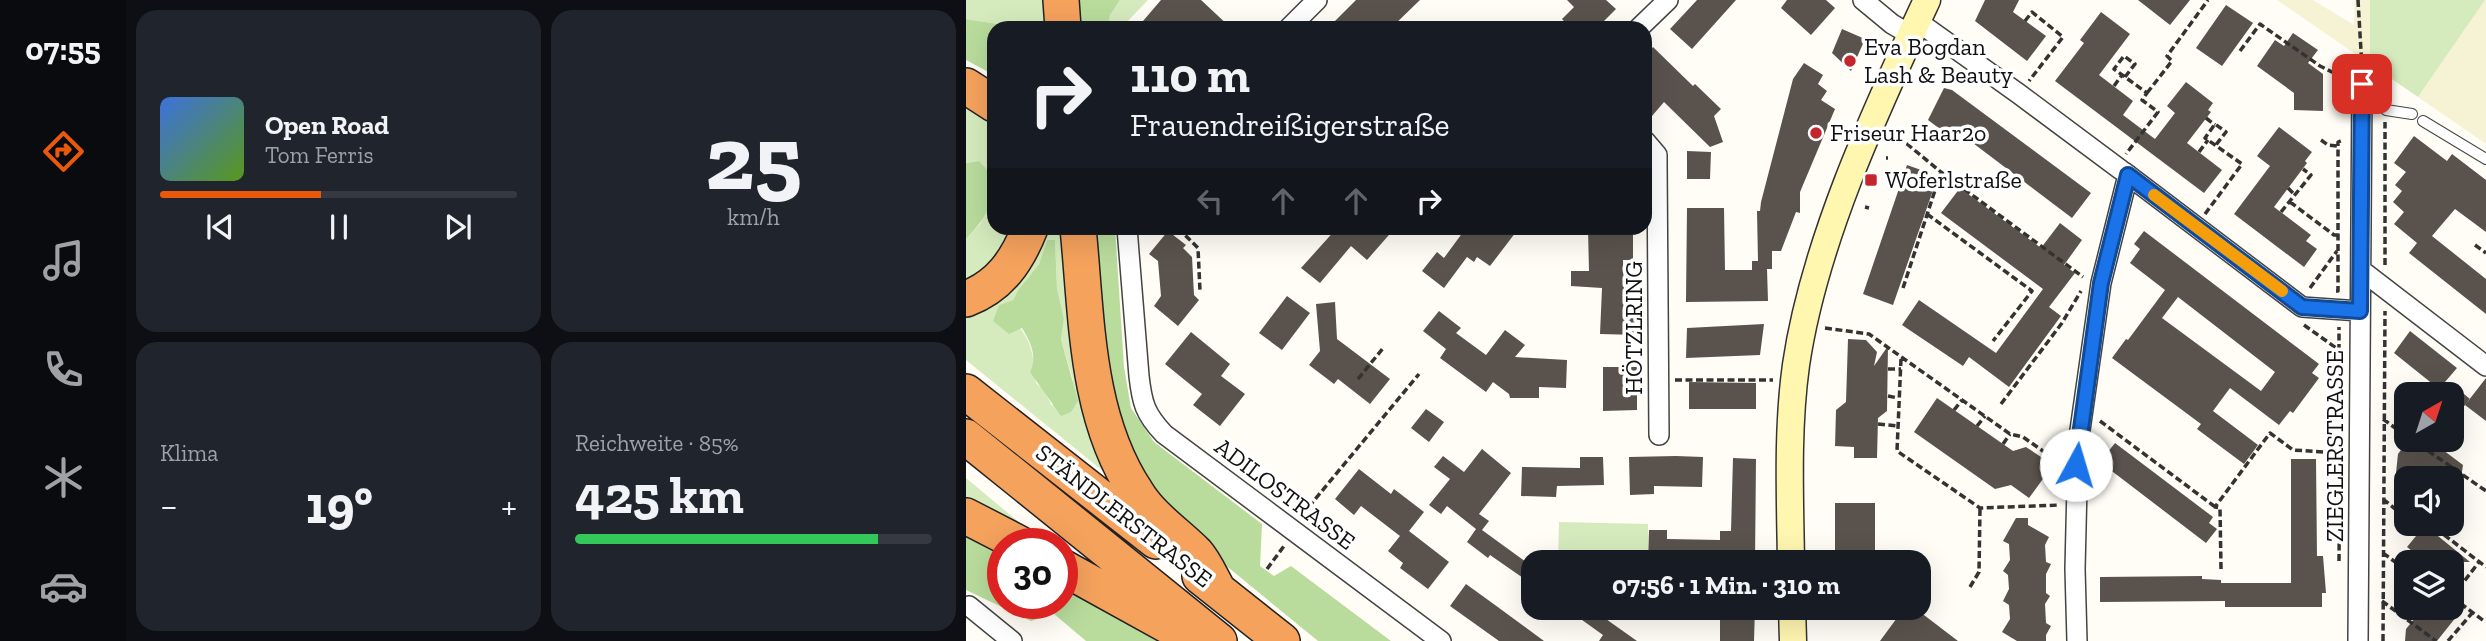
<!DOCTYPE html>
<html lang="de">
<meta charset="utf-8">
<style>
body{margin:0;font-family:"Zilla Slab",serif;background:#20242c;color:#f1f3f6;height:100vh;display:flex;flex-direction:column;font-size:26px;white-space:nowrap}
*{box-sizing:border-box;margin:0}
p{font-size:23px;color:#9ea1a6}
.icon{flex:none;width:38px;height:38px;fill:none;stroke:currentColor;stroke-width:2;stroke-linecap:round;stroke-linejoin:round}
.map{position:relative;flex:1;overflow:hidden}
.sheet{display:flex;flex-direction:column;gap:10px;padding:10px;background:#0d0f14;width:840px}
.sheet>*{flex:none}
.top-card{position:absolute;left:21px;top:21px;width:665px;height:214px;border-radius:21px;box-shadow:0 7px 28px #0002;background:#171b24;color:#f1f3f6;overflow:hidden}
.needle{width:46px;rotate:39deg}
.tools{position:absolute;left:1428px;top:382px;display:grid;gap:14px}
.tools a{display:grid;place-items:center;width:70px;height:70px;border-radius:14px;background:#171b24;box-shadow:0 7px 28px #0002;font-size:35px}
.speed{position:absolute;left:21px;top:528px;display:flex;gap:14px;font-size:35px;font-weight:700;text-align:center}
.speed>*{display:grid;place-content:center;width:91px;height:91px;border-radius:50%;background:#171b24;box-shadow:0 7px 28px #0002;line-height:1}
.speed .limit{border:10px solid #d22;background:#fff;color:#111}
.pin{position:absolute;display:grid;place-items:center;width:60px;height:60px;color:#fff;margin:-30px;border-radius:14px;box-shadow:0 4px 10px #0006}
.me{position:absolute;width:77px;margin:-38px;rotate:6deg;stroke-linejoin:round;filter:drop-shadow(0 0 5px #0008)}
.turn{display:flex;align-items:center;gap:24px;height:147px;padding:0 28px;font-size:32px}
.turn .icon{width:91px;height:91px;stroke-width:2.5}
.turn b{display:block;font-size:49px;line-height:60px}
.lanes{display:flex;align-items:center;height:66px;padding:0 28px;background:#0003;justify-content:center;gap:35px;direction:ltr}
.lanes .off{opacity:.35}
.big{font-size:52px;font-weight:700;line-height:1.1}
.sheet .card{flex:1;display:flex;flex-direction:column;justify-content:center;gap:10px;min-width:0;padding:0 24px;border-radius:21px;background:#20242c}
.sheet .dial{align-items:center;gap:0}
.dial b{font-size:91px;line-height:1}
.song{display:flex;align-items:center;gap:21px}
.cover{width:84px;height:84px;border-radius:10px;background:linear-gradient(135deg,hsl(220 70% 55%),hsl(90 70% 35%))}
.played{height:7px;border-radius:4px;background:linear-gradient(90deg,#ea580c 45%,#363941 45%)}
.keys{display:flex;justify-content:space-around;direction:ltr}
.heat{display:flex;justify-content:space-between;align-items:center;font-size:38px;direction:ltr}
.charge{height:10px;border-radius:5px;background:linear-gradient(90deg,#34c759 85%,#363941 0)}
.sheet .tiles{flex:1;display:grid;gap:10px;grid-template-columns:repeat(2,1fr)}
.trip{position:absolute;left:555px;top:550px;width:410px;height:70px;border-radius:21px;background:#171b24;box-shadow:0 7px 28px #0002;font-weight:700;line-height:70px;text-align:center}
main{display:flex;flex:1;min-height:0}
.dock{display:flex;flex-direction:column;width:126px;justify-content:space-around;align-items:center;background:#090b0e;color:#9ea1a6}
.dock .icon{width:49px;height:49px}
.dock .current{color:#ea580c}
.dock b{font-size:32px;color:#f1f3f6}
.map>svg:first-child{display:block}
.farmland{fill:#f6f3d4}
.green{fill:#d5ebbd;fill-rule:evenodd}
.forest{fill:#b9dc9c}
.building{fill:#5a524d;fill-rule:evenodd}
.lines{fill:none;stroke-linecap:round;stroke-linejoin:round}
.lane-casing{stroke:#444;stroke-width:12}
.street-casing{stroke:#444;stroke-width:22}
.secondary-casing{stroke:#333;stroke-width:29}
.highway-casing{stroke:#222;stroke-width:38}
.path{stroke:#333;stroke-width:3.5;stroke-dasharray:7 3.5;stroke-linecap:butt}
.lane{stroke:#fff;stroke-width:10}
.street{stroke:#fff;stroke-width:19}
.secondary{stroke:#fff6b0;stroke-width:26}
.highway{stroke:#f5a25d;stroke-width:35}
.route-casing{stroke:#114b97;stroke-width:18}
.route{stroke:#1a73e8;stroke-width:12}
.slow{stroke:#f59e0b;stroke-width:12}
.poi-dot{fill:#c4262e;stroke:#fff;stroke-width:2.5}
.labels{text-anchor:middle;stroke-width:7;stroke-linejoin:round;paint-order:stroke}
.poi-label{font-size:24px;fill:#111;stroke:#fff;text-anchor:start}
.street-label{font-size:24px;fill:#111;stroke:#fff}
</style>
<main>
<nav class="dock">
<b>07:55</b>
<svg class="icon current" aria-label="directions" viewBox="0 0 24 24"><path d="M12 3l9 9-9 9-9-9zM9 14v-3h6M13 9l2 2-2 2"/></svg>
<svg class="icon" aria-label="music" viewBox="0 0 24 24"><path d="M9 18V5l10-2v13"/><circle cx="6" cy="18" r="3"/><circle cx="16" cy="16" r="3"/></svg>
<svg class="icon" aria-label="phone" viewBox="0 0 24 24"><path d="M5 4h4l2 5-3 2q2 4 5 5l2-3 5 2v4C11 20 4 13 5 4z"/></svg>
<svg class="icon" aria-label="climate" viewBox="0 0 24 24"><path d="M12 3v18M4 7l16 10M4 17L20 7"/></svg>
<svg class="icon" aria-label="car" viewBox="0 0 24 24"><path d="M5 17H2v-5l4-1 3-4h7l3 4 3 1v5h-3M9 17h6M6 11h13"/><circle cx="7" cy="17" r="2"/><circle cx="17" cy="17" r="2"/></svg>
</nav>
<section class="sheet">
<div class="tiles">
<div class="card">
<div class="song"><i class="cover"></i><div><b>Open Road</b><p>Tom Ferris</p></div></div>
<div class="played"></div>
<div class="keys"><svg class="icon" aria-label="previous" viewBox="0 0 24 24"><path d="M18 5L8 12l10 7zM5 5v14"/></svg><svg class="icon" aria-label="pause" viewBox="0 0 24 24"><path d="M8 5v14M16 5v14"/></svg><svg class="icon" aria-label="next" viewBox="0 0 24 24"><path d="M6 5l10 7-10 7zM19 5v14"/></svg></div>
</div>
<div class="card dial"><b>25</b><p>km/h</p></div>
<div class="card"><p>Klima</p>
<div class="heat"><a>−</a><b class="big">19°</b><a>+</a></div>
</div>
<div class="card"><p>Reichweite · 85%</p><b class="big">425 km</b><div class="charge"></div></div>
</div>
</section>
<div class="map">
<svg width="1520" height="641" viewBox="0 0 1520 641">
<rect width="100%" height="100%" fill="#fffdf5"/>
<path class="farmland" d="M1311 0H1347L1388 25 1389 0H1404V64Z
M1519 0H1520V144L1452 97Z"/>
<path class="green" d="M0 0H79L80 28H38L32 24 0 19Z
M154 0H182L155 28H142L144 15Z
M1404 0H1519L1452 97 1404 64Z
M0 104 28 127V177L13 161 0 163Z
M28 198V228H46L32 257 0 283V239L14 224Z
M75 228H97L101 296 115 403 124 436 139 468 137 471 0 360V314ZM81 240H89L91 288 98 319 95 339 107 380 86 406 78 390 70 383C67 342 62 334 33 305L47 300 52 290 73 264Z
M0 478 60 528 0 500Z
M593 522 682 524V562H592Z"/>
<path class="forest" d="M112 0H154L144 15 142 28H111Z
M0 19 32 24 38 28H28V75L0 60Z
M13 161 28 177C28 205 19 219 0 239V163Z
M127 228H149L158 367 165 408 188 442 296 524 294 566 308 576 325 566 425 641H352L236 546 200 510 175 468 156 427 141 373Z
M81 240H89L91 288 98 319 95 339 112 401 105 412 95 416 64 372C72 357 64 341 56 328L43 334 27 321 33 305 47 300 52 290 73 264Z
M0 536 37 555V604H96V585L191 641H120L88 614 65 621 0 590Z"/>
<path class="building" d="M195 0H235L265 28H217L210 22 205 28H171Z
M390 0H454L425 28H362Z
M601 0H640L650 9 631 28H604L596 19 608 7Z
M731 0H770L726 49 704 29Z
M821 0H860L869 8 845 35 815 8Z
M1019 0H1053L1047 12 1080 36 1061 61 1009 21Z
M1172 0H1224L1204 25Z
M1260 5 1287 23 1256 66 1230 48Z
M1135 12 1164 34 1133 75 1167 101 1157 115 1189 139 1209 113 1201 106 1220 82 1247 103 1242 110 1245 112 1221 143 1256 170 1238 193 1089 81 1118 43 1114 40Z
M876 29 899 39 885 71 866 53Z
M1327 33 1352 50 1342 63 1357 74V111L1328 110V93L1291 66 1309 40 1318 46Z
M687 47 727 86 729 84 755 109 748 116 757 142 744 147 698 102 686 116 679 109V56Z
M838 63 857 75 852 84 861 91 855 100 869 109 834 192V213L830 212 815 251H806V269H801L802 301 720 302 721 208H758L759 270H786V261H792L791 211H794L795 202 827 79Z
M978 88 986 90 1125 193 1106 218 999 137 994 144 962 120Z
M1313 127 1346 152 1339 161 1341 163 1308 207 1345 235 1340 241 1351 249 1338 267 1268 214 1304 166 1291 156Z
M1448 136 1481 161 1486 154 1520 180V232L1489 209 1466 236 1520 279V314L1443 253 1451 243 1428 224 1438 212 1427 202 1436 191 1429 185 1440 172 1428 163Z
M721 151 745 152 744 179H721Z
M941 165 972 176 927 305 897 294Z
M994 188 1075 248 1094 223 1116 240 1098 265 1109 273 1083 307 1095 316 1043 387 1003 357 997 366 936 325 953 300 1030 353 1077 289 975 213Z
M371 228H429L401 260 385 246 354 283 335 268Z
M500 228H553L524 266 511 257 508 262 501 257 478 288 456 271 471 252 478 258Z
M622 228H667V260H657L658 289H672L671 335 634 334 636 288 605 286V271H623Z
M202 231 220 245 217 248 226 257 228 295 233 300 212 326 188 306 195 296 192 261 183 254Z
M1178 231 1353 364 1346 373 1353 378 1327 413 1324 411 1313 425 1264 388 1247 411 1292 445 1278 464 1231 429 1235 424 1146 358 1160 339 1162 340 1199 290 1164 263 1174 249 1168 244ZM1212 297 1309 372 1295 391 1196 318Z
M321 296 344 313 316 350 293 333Z
M369 302 371 339 424 379 404 404 372 379 368 384 343 365 354 351 350 304Z
M473 311 495 328 490 333 520 355 539 330 559 345 549 357 601 360 600 388 573 387V398H544L543 394 527 382 520 392 474 358 480 349 457 331Z
M798 324 794 355 720 358 721 328Z
M1444 331 1491 368 1473 389 1428 353Z
M225 332 264 364 255 376 279 394 254 426 227 405 236 394 199 364Z
M882 339 900 340 911 352 908 366 922 346 921 411 912 418 911 458H888V447L869 446 870 410 880 402Z
M637 367H671V410L637 411Z
M1520 378V421L1499 405Z
M723 382 790 383V409H723Z
M1486 384 1504 399 1494 411 1486 405Z
M971 398 1047 451 1060 447 1087 465 1063 498 1045 485 1029 489 948 432Z
M460 409 478 422 463 442 445 428Z
M1443 439 1458 451 1465 441 1497 465 1495 478H1437L1430 473 1432 454Z
M1149 443 1247 517 1243 523 1251 529 1240 543 1134 462Z
M516 449 545 473 513 514 523 521 516 530 567 567V585L524 555 522 558 501 542 510 529 481 506 475 514 463 505 484 479 468 467 477 456 498 472Z
M710 456 737 457 736 487 688 486V494L664 495 663 457Z
M614 457H637L638 485 591 486 590 497 555 496 556 467 614 468Z
M767 458 790 459 789 562H682L683 530H701V539L754 540V531H765Z
M1325 459H1350L1351 556H1357L1360 593H1356V607H1259V601L1134 602V577L1236 576V579L1255 580V583H1325Z
M393 469 425 494 428 489 458 512 443 531 483 562 462 589 434 568 437 563 422 551 434 536 395 506 388 515 369 499Z
M869 503H909V562H869Z
M1050 518H1062V525L1083 537 1079 545 1080 562 1085 564 1080 574V593L1084 596 1079 604 1080 623 1085 626 1080 635V641H1051L1036 632 1044 619 1043 605 1037 601 1043 589 1042 575 1037 571 1044 560 1043 544 1037 541Z
M1436 523H1473L1467 532 1504 562H1469L1460 555 1456 559 1441 547 1450 536Z
M500 584 529 605 578 641H533L484 606Z
M598 607H623L671 641H633L637 635Z
M754 607H789L788 641H754Z
M939 607H958L954 612 992 641H914Z
M1458 607H1498L1471 641H1439L1440 629Z"/>
<g class="lines">
<defs>
<path id="lane" d="M1399 87 1420 110 1446 114
M1457 121 1520 159"/>
<path id="street" d="M897 0 926 24 945 35
M951 21 1053 94 1155 170
M323 28 351 0
M673 28 702 0
M679 141 691 155V164L693 435
M1158 172 1336 307 1394 311
M161 228 173 376C176 403 179 414 198 434L475 641
M1395 270 1520 366
M3 606 46 641
M1111 641 1109 569 1112 444 1135 283 1162 175
M1392 641 1396 84"/>
<path id="secondary" d="M825 562C824 497 821 429 830 365 848 242 909 112 961 0
M826 607 827 641"/>
<path id="highway" d="M95 0 97 28
M0 86 28 104
M112 228C121 316 119 415 170 492 185 517 210 533 230 553 239 563 245 578 252 590
M0 299C34 286 51 261 64 228
M0 392 190 541
M0 437 253 641
M0 516 54 544
M96 567 219 635
M234 576 316 641"/>
</defs>
<use href="#lane" class="lane-casing"/>
<use href="#street" class="street-casing"/>
<use href="#secondary" class="secondary-casing"/>
<use href="#highway" class="highway-casing"/>
<path class="path" d="M1392 0 1396 68
M1059 21 1066 12 1097 37 1063 81
M1274 51 1294 24 1354 66 1380 79
M1159 77 1169 64 1158 56 1148 69 1181 93 1176 100 1192 112 1160 154
M1148 86 1156 75
M1181 93 1206 61 1201 56 1242 0
M1240 118 1249 125
M931 139 941 144 975 172 1117 277
M1355 140 1362 145 1372 146
M1233 152 1242 140
M920 158H922
M1322 188 1329 195
M1324 202 1368 235H1374
M899 207 903 208
M1315 212 1345 175 1337 169
M961 214 1066 291 1027 341
M1239 214 1276 164 1239 138 1249 124 1260 132 1249 146
M212 228 232 248 234 291
M1509 245 1520 253
M1419 265V122
M937 288 975 172
M1344 288 1371 251
M1370 291H1372V142L1377 140
M1338 325 1373 350V327
M859 328 903 334 1044 434 1057 437 1094 463
M1373 350 1374 429
M935 359 931 451 1014 508 1094 505
M922 369H935
M392 379 418 347
M709 380H807
M922 396 932 398
M1035 404 1096 323 1115 291
M988 410 996 400
M1417 419 1440 436
M1134 421 1248 506
M912 424 932 426
M1011 426 1019 416
M1445 439 1520 491
M1037 444 1044 434
M1417 499 1440 518
M336 515 453 374
M1447 523 1458 532 1464 524 1520 567
M1417 553 1440 570
M1373 561 1374 440
M301 569 318 546
M1255 569 1254 508 1249 507 1304 433 1327 450 1373 453
M1004 587 1013 572 1014 508
M1486 597 1513 562
M1486 597 1518 621
M1416 601 1470 641
M1417 641 1419 311
M1482 641 1507 612"/>
<use href="#lane" class="lane"/>
<use href="#street" class="street"/>
<use href="#secondary" class="secondary"/>
<use href="#highway" class="highway"/>
</g>
<g class="lines">
<defs>
<path id="route" d="M1110 465 1135 283 1162 175 1336 307 1394 311 1396 84"/>
</defs>
<use href="#route" class="route-casing"/>
<use href="#route" class="route"/>
<path class="slow" d="M1188 195 1316 291"/>
</g>
<g class="poi-dot">
<circle cx="884" cy="61" r="7"/>
<circle cx="850" cy="133" r="7"/>
<rect x="898" y="173" width="14" height="14" rx="3.5"/>
</g>
<g class="labels">
<g class="poi-label">
<text x="898" y="55">Eva Bogdan<tspan x="898" dy="28">Lash &amp; Beauty</tspan></text>
<text x="864" y="141">Friseur Haar2o</text>
<text x="919" y="188">Woferlstraße</text>
</g>
<g class="street-label">
<text transform="translate(668 328) rotate(-90)" y="8">HÖTZLRING</text>
<text transform="translate(1369 446) rotate(-90)" y="8">ZIEGLERSTRASSE</text>
<text transform="translate(319 494) rotate(37)" y="8">ADILOSTRASSE</text>
<text transform="translate(158 516) rotate(38)" y="8">STÄNDLERSTRASSE</text>
</g>
</g>
</svg>
<div class="tools">
<a><svg class="needle" viewBox="-14 -14 28 28"><path d="M0-13l5 13h-10z" fill="#e53935"/><path d="M0 13l5-13h-10z" fill="#9ea1a6"/></svg></a>
<a><svg class="icon" aria-label="sound" viewBox="0 0 24 24"><path d="M4 9h4l5-4v14l-5-4H4zM17 9q2 3 0 6"/></svg></a>
<a><svg class="icon" aria-label="layers" viewBox="0 0 24 24"><path d="M12 4l9 5-9 5-9-5zM3 14l9 5 9-5"/></svg></a>
</div>
<div class="speed"><div class="limit">30</div></div>
<div class="pin" style="left:1396px;top:84px;background:#d93025"><svg class="icon" aria-label="arrive" viewBox="0 0 24 24"><path d="M6 21V4h12l-3 4 3 4H6"/></svg></div>
<svg class="me" style="left:1110px;top:465px" viewBox="-20 -20 40 40"><circle r="19" fill="#fff"/><path d="M0-13L10 11 0 6-10 11z" fill="#1a73e8"/></svg>
<div class="trip">07:56 · 1 Min. · 310 m</div>
<div class="top-card">
<div class="turn"><svg class="icon" aria-label="right" viewBox="0 0 24 24"><path d="M7 20v-9h11M14 6l5 5-5 5"/></svg><div><b>110 m</b>Frauendreißigerstraße</div></div>
<div class="lanes"><svg class="icon off" aria-label="left" viewBox="0 0 24 24"><path d="M17 20v-9H6M10 6l-5 5 5 5"/></svg><svg class="icon off" aria-label="ahead" viewBox="0 0 24 24"><path d="M12 20V5M6 11l6-6 6 6"/></svg><svg class="icon off" aria-label="ahead" viewBox="0 0 24 24"><path d="M12 20V5M6 11l6-6 6 6"/></svg><svg class="icon" aria-label="right" viewBox="0 0 24 24"><path d="M7 20v-9h11M14 6l5 5-5 5"/></svg></div>
</div>
</div>
</main>
